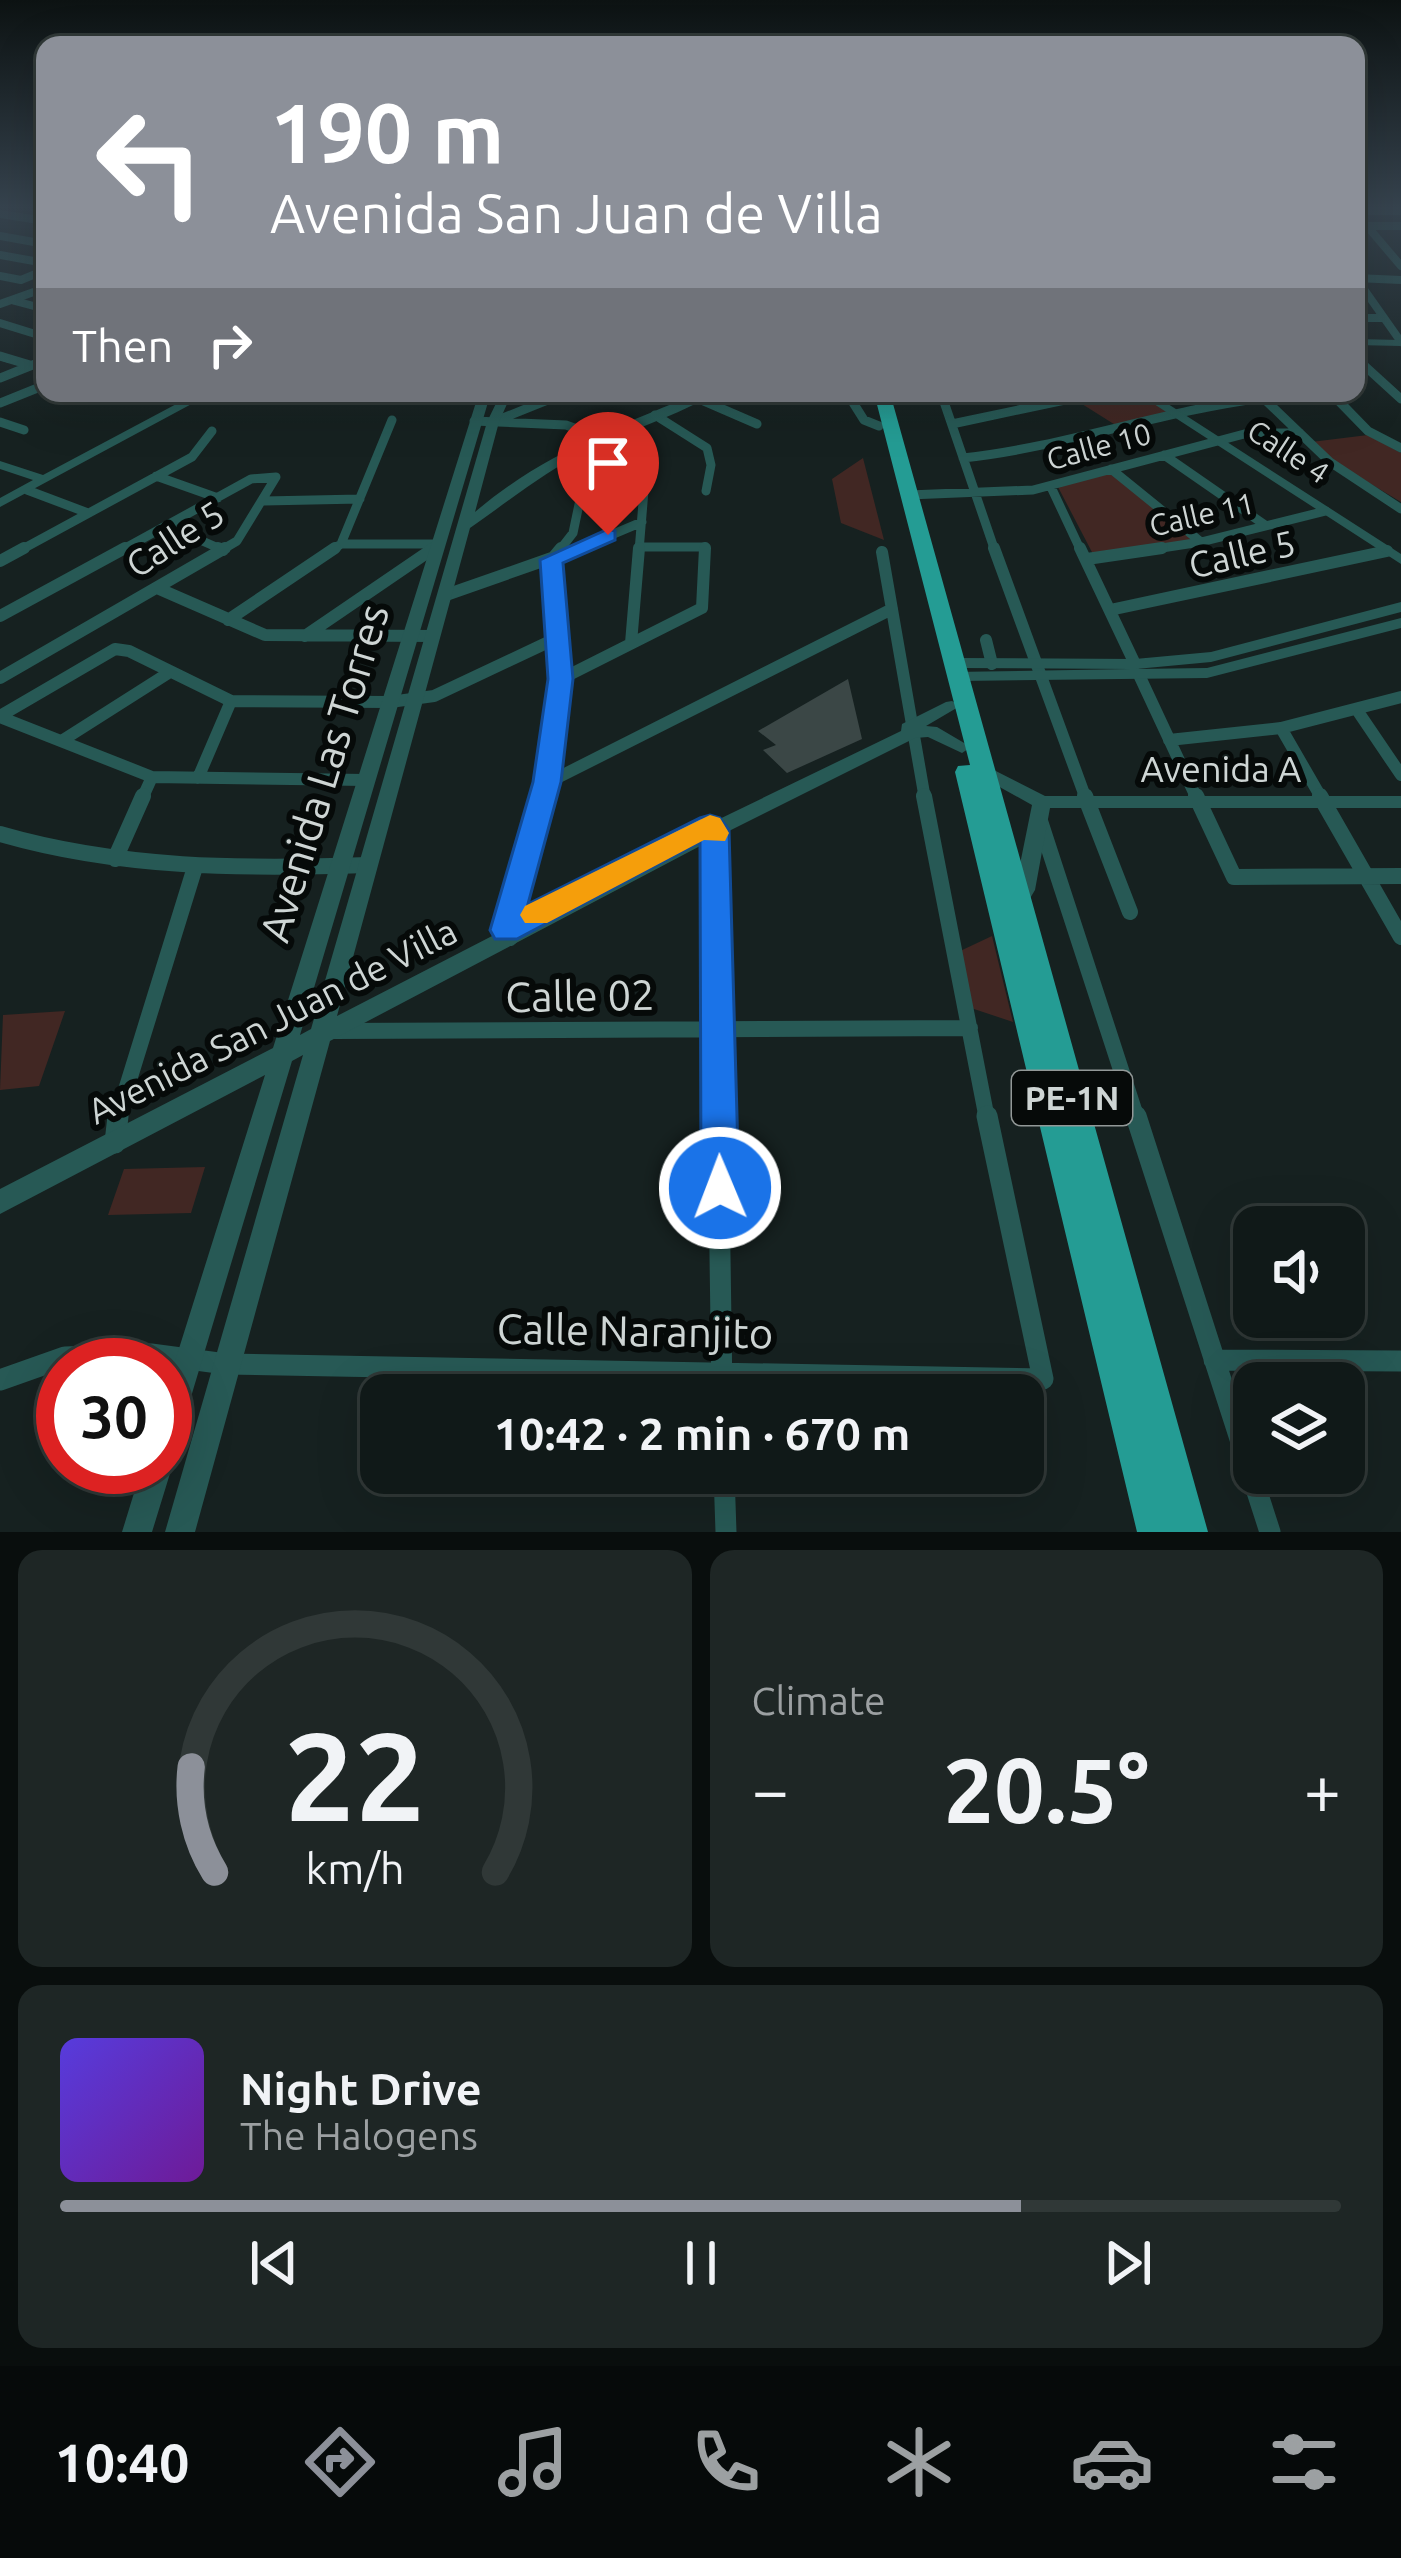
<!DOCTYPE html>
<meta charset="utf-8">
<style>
body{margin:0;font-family:Ubuntu,sans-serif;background:#1e2625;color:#f1f3f6;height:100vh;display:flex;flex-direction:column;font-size:45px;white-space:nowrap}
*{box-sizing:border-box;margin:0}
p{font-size:39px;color:#9ca0a2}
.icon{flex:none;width:66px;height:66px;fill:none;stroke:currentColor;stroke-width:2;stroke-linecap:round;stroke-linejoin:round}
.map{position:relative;height:1532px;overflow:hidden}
.side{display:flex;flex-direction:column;gap:18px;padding:18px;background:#090e0d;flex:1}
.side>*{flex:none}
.banner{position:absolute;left:36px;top:36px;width:1329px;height:366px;border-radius:24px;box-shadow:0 12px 48px #0002,0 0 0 3px #303837;background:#8c9099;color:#fff;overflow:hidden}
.fabs{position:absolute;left:1233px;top:1206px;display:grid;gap:24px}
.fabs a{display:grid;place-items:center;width:132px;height:132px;border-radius:24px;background:#101918;box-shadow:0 12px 48px #0002,0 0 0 3px #303837;font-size:60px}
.speed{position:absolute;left:36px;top:1338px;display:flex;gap:24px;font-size:60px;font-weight:700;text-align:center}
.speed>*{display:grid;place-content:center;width:156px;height:156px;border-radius:50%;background:#101918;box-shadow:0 12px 48px #0002,0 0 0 3px #303837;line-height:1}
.speed .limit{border:18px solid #d22;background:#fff;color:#111}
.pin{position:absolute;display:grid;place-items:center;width:102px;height:102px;color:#fff;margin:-123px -51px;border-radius:50% 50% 50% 0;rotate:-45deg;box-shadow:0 0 12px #0007}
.pin .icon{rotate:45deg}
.me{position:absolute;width:132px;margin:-66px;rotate:359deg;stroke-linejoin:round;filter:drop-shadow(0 0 9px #0008)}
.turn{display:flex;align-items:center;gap:42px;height:252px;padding:0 36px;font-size:54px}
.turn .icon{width:156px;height:156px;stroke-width:2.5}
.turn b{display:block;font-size:84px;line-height:102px}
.then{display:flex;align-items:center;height:114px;padding:0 36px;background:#0003;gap:24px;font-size:45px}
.big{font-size:90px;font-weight:600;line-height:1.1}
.side .card{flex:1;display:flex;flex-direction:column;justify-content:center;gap:18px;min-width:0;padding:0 42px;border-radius:24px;background:#1e2625}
.side .dial{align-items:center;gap:0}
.dial svg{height:312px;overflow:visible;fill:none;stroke:#303837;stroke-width:7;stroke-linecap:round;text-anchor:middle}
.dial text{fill:#f1f3f6;stroke:none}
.song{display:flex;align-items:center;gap:36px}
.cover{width:144px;height:144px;border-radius:18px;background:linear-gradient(135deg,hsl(250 70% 55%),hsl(280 70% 35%))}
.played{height:12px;border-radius:6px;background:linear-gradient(90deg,#8c9099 75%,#303837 75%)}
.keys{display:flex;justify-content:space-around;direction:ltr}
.heat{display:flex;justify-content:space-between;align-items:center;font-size:66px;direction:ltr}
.side .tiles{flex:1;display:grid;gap:18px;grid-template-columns:1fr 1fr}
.card:last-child{grid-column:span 2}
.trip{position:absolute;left:360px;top:1374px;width:684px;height:120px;border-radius:24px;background:#101918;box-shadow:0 12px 48px #0002,0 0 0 3px #303837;font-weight:600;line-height:120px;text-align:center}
.dock{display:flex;height:192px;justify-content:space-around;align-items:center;background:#060a0a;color:#9ca0a2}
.dock .icon{width:84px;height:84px}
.dock .active{color:#8c9099}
.dock b{font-size:54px;color:#f1f3f6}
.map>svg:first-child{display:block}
.green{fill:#412723}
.building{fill:#3b4746}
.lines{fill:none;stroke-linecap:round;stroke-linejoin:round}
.minor-far4{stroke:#275955;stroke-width:8}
.minor-far3{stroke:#275955;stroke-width:9}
.minor-far2{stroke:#275955;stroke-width:12}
.minor-far1{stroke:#275955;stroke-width:16}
.minor{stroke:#275955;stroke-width:21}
.tertiary{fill:#275955;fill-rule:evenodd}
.trunk{fill:#249c94;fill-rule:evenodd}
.route{fill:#1a73e8;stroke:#114b97;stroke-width:3}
.slow{fill:#f59e0b}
.labels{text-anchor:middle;stroke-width:12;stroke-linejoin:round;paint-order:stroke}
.far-street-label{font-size:30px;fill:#ced5d4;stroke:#060a09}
.shield{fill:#060a09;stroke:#929897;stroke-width:3}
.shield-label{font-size:33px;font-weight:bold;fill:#ced5d4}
.street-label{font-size:36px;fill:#ced5d4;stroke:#060a09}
.near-street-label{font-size:42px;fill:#ced5d4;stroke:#060a09}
</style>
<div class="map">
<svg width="1401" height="1532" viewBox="0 0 1401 1532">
<rect width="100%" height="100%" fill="#162120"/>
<path class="green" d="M1098 393H1143L1173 412 1117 426 1074 399Z
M1368 435 1401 453V502L1329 459 1311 442Z
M863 458 884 540 841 523 832 479Z
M1112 473 1196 540 1094 556 1058 487Z
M992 936 1013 1022 971 1008 958 952Z
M65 1011 39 1086 0 1090 3 1015Z
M205 1167 191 1213 108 1215 124 1169Z"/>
<path class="building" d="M848 679 862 739 787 773 763 750 776 745 758 731Z"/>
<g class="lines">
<path class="minor-far4" d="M1356 211H1401
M1356 213 1401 266
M0 214 45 221
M1367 226H1401
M0 236 45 244
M0 255 45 263
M0 276 21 280 45 270
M1356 278 1401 342
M1356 278 1401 280
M15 301 45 309
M0 304 45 288
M1356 318H1384
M0 323 45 337
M0 356 9 359"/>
<path class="minor-far3" d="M0 356 30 365
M1356 358 1401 399
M0 378 45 360
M658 393 685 403
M847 393 864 420 879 426
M941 393 995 551
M1258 393 1330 462 1401 509
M1331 393 1368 431 1401 448
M697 398 757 424
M0 403 45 385
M655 415 707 448 711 465 706 491
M503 418 565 393
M474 421 566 425 602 438
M0 422 24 430
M952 424 1098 393
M612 433 647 454 639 551
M1164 455 1265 525
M963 458C1065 447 1161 411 1263 398
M1111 469 1201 542
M156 476 218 498
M1051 487 1081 551
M27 490 88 513
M909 495 1033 490 1248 433H1300
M264 501 360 499
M168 526 223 550
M341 544H438
M640 547H705V551
M19 551 192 457 212 431
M120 551 251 479 276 477 237 541 220 551
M331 551 341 544 392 420
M429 551 439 544
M559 551 573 533 586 471 646 470
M573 551 642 522
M1142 551 1201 542 1326 511"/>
<path class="minor-far2" d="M218 548 223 550
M994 548 1086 799
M1080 548 1135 664
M882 552 925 799
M1087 559 1162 548
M0 561 24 548
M157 588 265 635 434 636
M446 595 580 548
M1110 610 1387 551
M0 616 125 548
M228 620 335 548
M305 636 434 548
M986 640 992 664
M631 643 639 548
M1140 677 1197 799
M0 678 225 548
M561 679 702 608 705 548
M1357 710 1401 775
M0 716 115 649 129 651 231 701 390 702 434 696 557 638
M0 717 152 777 142 799
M1281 728 1322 799
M63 740 170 672
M1169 740 1281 728 1401 697
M152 777 366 780
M198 778 231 701
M547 783 892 609
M543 799 561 679 551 560 561 548"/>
<path class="minor-far1" d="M924 796 987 1119
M1085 796 1130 912
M1196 796 1234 877 1401 876
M1320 796 1401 937
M1039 818 1137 1119
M711 826 718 1119
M0 834C121 869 243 869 368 865
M115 859 143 796
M510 938 506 930 543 796
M334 1031 970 1028
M117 1119 195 867"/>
<path class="minor" d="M718 1116 722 1395
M1136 1116 1270 1532
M115 1143 118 1116
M1214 1360 1401 1361
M0 1380 65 1357 151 1354 226 1364 1043 1379 987 1116
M724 1473 726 1532"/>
<path class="tertiary" d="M1356 339 1401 340V346L1356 345Z
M197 393H212L0 507V498L33 480 0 469V461L43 475Z
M501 393 511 395 499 422 475 512C540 456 620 425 699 393H715C680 415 626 431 587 451 544 472 509 501 470 528L337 1016 707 825 901 731 902 724 946 702 952 701 960 706 926 726 937 727 971 747 962 753 928 737 915 738 721 835 330 1041 195 1532H165L303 1055 292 1061 175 1450 165 1455V1393L265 1075 0 1214V1189L273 1048 477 399 487 396 489 399 300 1035 311 1029 487 422Z
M1137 393H1151L1401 554V564Z
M1401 602V612L1211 662 1136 669 1207 668 1401 618V628L1207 678 959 681 953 680 951 676 953 672 1130 669 956 668 948 663 956 658 1135 659 1211 652Z
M984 765 1045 796H1401V808H1050L1035 890 1026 905H1012L1009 900 1015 889 1032 805 978 775 975 771Z
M165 1455 172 1467 152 1532H122L142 1467H165Z"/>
<path class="trunk" d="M874 393H890L1208 1532H1137L955 772 958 766 970 765Z"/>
</g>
<linearGradient id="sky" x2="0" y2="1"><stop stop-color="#0c1212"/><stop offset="0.49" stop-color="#36434e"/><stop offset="1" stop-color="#36434e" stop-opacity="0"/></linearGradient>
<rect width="1401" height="423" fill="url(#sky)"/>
<path class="route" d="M608 529 615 531V540L563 563 573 679 561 782 528 904 700 818 710 815 720 818 729 830 739 1188 734 1201 720 1206 707 1201 701 1188 700 842 517 939H495L490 930 533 782 548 679 540 560Z"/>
<path class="slow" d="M710 815 720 818 729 833 725 841 704 840 547 923H525L520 915 525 906Z"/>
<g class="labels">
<g class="far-street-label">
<text transform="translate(1099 447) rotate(-15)" y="10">Calle 10</text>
<text transform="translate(1288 452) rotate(33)" y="10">Calle 4</text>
<text transform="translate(1202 515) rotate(-13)" y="10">Calle 11</text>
</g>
<rect class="shield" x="1012" y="1071" width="120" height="54" rx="9"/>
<g class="shield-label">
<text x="1072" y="1110">PE-1N</text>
</g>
<g class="street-label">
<text transform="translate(175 539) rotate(-33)" y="13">Calle 5</text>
<text transform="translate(1242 554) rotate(-13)" y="13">Calle 5</text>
<text x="1221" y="782">Avenida A</text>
<text transform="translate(272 1021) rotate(-27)" y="13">Avenida San Juan de Villa</text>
</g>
<g class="near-street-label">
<text transform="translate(324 773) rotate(-73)" y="15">Avenida Las Torres</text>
<text transform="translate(580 996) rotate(-1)" y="15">Calle 02</text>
<text transform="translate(635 1331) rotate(1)" y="15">Calle Naranjito</text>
</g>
</g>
</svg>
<div class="fabs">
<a><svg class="icon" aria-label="sound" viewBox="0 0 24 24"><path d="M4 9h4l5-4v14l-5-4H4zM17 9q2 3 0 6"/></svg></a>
<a><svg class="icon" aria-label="layers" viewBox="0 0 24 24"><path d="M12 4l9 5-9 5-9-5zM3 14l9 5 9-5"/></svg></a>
</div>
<div class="speed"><div class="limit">30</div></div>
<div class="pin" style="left:608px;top:535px;background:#d93025"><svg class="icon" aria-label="arrive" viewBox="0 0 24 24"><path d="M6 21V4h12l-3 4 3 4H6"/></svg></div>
<svg class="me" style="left:720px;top:1188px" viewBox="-20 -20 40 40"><circle r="17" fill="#1a73e8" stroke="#fff" stroke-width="3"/><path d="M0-11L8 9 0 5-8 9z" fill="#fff"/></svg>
<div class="trip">10:42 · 2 min · 670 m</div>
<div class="banner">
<div class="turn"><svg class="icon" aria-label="left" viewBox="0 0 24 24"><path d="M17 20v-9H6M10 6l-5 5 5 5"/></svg><div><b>190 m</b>Avenida San Juan de Villa</div></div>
<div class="then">Then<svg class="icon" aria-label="right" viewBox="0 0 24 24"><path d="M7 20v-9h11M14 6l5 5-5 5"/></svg></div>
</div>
</div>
<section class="side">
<div class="tiles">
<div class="card dial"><svg viewBox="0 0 100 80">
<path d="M14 69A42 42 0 1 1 86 69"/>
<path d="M14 69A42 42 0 0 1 8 42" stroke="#8c9099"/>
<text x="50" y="56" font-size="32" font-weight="700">22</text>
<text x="50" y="72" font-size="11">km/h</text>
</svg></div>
<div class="card"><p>Climate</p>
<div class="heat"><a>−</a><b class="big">20.5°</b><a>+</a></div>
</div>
<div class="card">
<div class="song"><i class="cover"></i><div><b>Night Drive</b><p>The Halogens</p></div></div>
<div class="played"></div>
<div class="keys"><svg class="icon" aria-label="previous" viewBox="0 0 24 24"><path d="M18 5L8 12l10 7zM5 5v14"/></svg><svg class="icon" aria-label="pause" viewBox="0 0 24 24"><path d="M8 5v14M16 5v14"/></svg><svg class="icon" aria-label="next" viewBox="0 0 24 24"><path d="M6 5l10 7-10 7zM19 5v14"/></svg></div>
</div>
</div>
</section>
<nav class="dock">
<b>10:40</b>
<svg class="icon active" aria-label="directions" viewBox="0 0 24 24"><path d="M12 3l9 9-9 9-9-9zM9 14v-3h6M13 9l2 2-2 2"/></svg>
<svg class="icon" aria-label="music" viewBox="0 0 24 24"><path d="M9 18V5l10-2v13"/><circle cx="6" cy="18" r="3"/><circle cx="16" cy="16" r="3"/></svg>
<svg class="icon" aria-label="phone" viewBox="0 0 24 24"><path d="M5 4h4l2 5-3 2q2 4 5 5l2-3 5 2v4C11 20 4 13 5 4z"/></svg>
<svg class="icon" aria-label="climate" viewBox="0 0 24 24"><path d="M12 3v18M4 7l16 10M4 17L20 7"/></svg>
<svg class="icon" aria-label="car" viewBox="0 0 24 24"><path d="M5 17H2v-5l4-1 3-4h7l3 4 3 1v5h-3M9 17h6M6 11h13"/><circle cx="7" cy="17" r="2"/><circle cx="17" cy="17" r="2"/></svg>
<svg class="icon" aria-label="filters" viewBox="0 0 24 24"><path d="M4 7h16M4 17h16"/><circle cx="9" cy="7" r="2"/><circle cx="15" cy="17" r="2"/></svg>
</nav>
